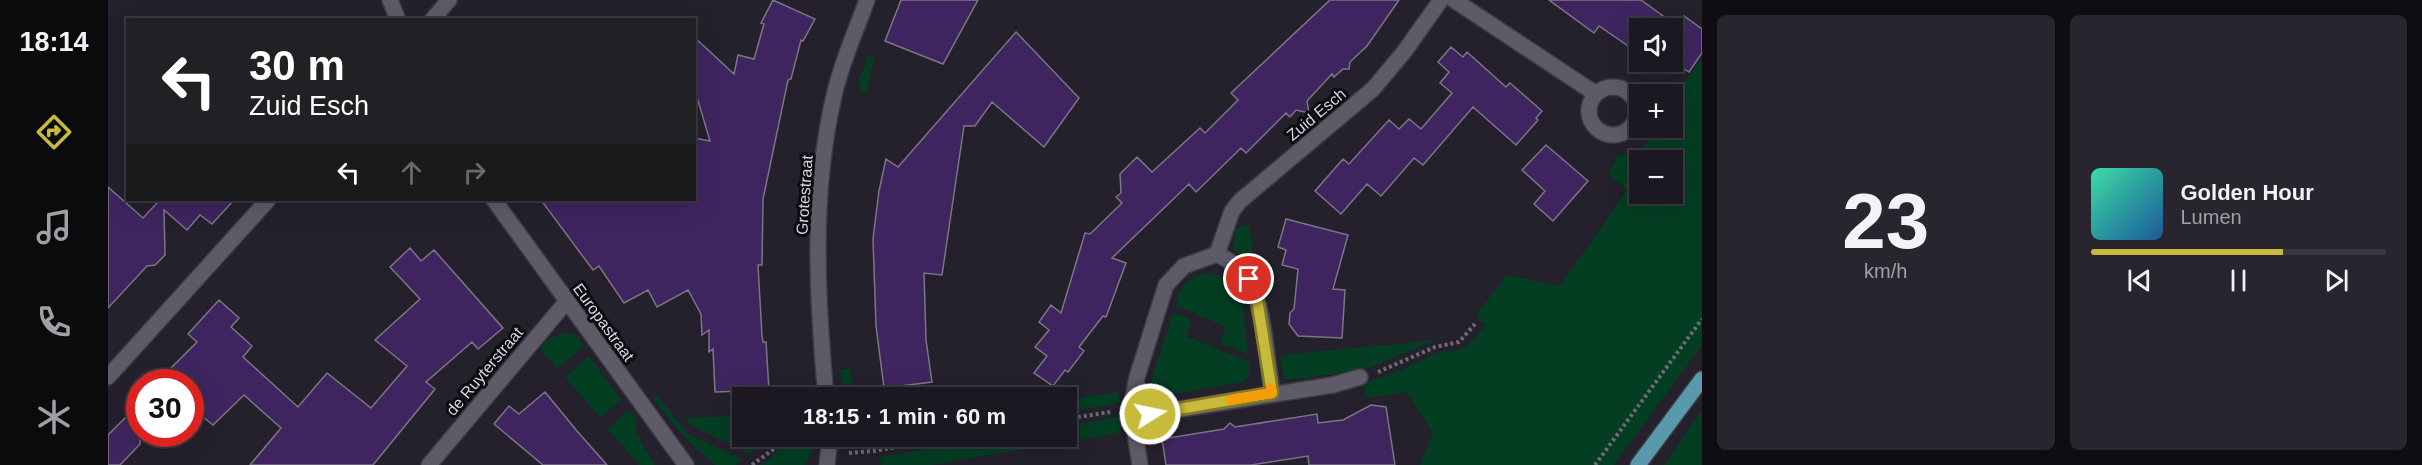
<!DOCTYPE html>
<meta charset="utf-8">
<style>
body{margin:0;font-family:Helvetica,sans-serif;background:#28252e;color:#f1f3f6;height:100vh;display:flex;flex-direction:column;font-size:22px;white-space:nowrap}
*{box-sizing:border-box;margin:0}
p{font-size:20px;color:#a0a0a5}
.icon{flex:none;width:33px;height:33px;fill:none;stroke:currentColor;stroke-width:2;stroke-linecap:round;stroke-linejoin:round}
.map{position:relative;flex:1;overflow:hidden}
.side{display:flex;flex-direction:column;gap:15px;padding:15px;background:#0f0d12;width:720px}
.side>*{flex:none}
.guide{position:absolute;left:18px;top:18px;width:570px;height:183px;border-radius:0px;box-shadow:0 6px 24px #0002,0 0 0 2px #39373f;background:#202124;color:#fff;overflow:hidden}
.fabs{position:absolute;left:1521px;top:18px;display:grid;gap:12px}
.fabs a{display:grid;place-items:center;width:54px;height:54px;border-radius:0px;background:#1b1821;box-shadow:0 6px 24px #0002,0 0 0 2px #39373f;font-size:30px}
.speed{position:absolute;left:18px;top:369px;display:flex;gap:12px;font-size:30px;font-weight:700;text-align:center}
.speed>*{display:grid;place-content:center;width:78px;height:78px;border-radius:50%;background:#1b1821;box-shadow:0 6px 24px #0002,0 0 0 2px #39373f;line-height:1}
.speed .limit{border:9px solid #d22;background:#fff;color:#111}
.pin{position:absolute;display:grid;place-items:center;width:51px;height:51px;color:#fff;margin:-26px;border:3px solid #fff;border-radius:50%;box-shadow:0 2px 6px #0007}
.me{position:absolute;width:66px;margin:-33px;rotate:80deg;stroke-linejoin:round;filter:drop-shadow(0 0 4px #0008)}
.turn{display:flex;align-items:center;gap:21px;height:126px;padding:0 24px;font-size:27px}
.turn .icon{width:78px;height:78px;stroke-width:2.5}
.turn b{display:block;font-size:42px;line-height:51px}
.lanes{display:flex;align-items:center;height:57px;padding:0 24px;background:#0003;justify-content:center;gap:30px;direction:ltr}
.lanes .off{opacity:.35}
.side .tile{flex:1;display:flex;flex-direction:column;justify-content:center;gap:9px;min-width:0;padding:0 21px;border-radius:9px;background:#28252e}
.side .dial{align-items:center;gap:0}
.dial b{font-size:78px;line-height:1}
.song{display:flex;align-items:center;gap:18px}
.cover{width:72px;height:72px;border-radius:9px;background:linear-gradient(135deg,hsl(160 70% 55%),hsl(210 70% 35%))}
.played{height:6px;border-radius:3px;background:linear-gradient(90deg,#c8bb3b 65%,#39373f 65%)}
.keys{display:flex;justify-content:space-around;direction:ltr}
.side .tiles{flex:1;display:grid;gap:15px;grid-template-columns:repeat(2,1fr)}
.trip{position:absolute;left:624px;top:387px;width:345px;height:60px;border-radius:0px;background:#1b1821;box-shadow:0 6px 24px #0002,0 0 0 2px #39373f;font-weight:800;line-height:60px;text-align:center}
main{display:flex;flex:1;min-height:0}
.dock{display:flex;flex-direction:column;width:108px;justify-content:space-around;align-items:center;background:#0b0a0d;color:#a0a0a5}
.dock .icon{width:42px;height:42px}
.dock .on{color:#c8bb3b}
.dock b{font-size:27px;color:#f1f3f6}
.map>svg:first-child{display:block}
.green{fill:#033d22;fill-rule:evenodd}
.building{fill:#3e255f;stroke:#7a7684;stroke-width:1.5}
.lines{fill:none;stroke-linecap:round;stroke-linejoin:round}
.service-casing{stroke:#3e3b44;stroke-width:18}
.minor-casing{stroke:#3e3b44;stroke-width:18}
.tertiary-casing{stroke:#3e3b44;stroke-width:18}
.primary-casing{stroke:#3e3b44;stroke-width:18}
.path{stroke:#6f6b75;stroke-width:4;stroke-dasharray:3 3;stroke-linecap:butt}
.service{stroke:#5f5a68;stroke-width:15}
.minor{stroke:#5f5a68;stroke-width:15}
.tertiary{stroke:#5f5a68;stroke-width:15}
.primary{stroke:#5899ab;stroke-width:15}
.route-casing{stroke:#827a26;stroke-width:15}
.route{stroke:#c8bb3b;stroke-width:10}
.slow{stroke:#f59e0b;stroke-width:10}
.labels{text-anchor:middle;stroke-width:6;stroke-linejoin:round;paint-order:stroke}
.street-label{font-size:16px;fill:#d8d5dd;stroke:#0d0b10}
</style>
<main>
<nav class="dock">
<b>18:14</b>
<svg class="icon on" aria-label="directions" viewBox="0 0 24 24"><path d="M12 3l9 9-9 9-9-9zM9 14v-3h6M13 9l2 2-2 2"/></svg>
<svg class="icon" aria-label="music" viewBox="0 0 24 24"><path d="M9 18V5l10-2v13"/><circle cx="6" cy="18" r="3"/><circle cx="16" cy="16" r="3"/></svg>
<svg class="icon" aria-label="phone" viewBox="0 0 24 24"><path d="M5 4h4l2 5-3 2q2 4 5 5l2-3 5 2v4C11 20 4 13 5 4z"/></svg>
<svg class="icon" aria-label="climate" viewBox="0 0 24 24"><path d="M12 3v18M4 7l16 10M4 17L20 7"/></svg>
</nav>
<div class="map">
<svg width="1594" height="465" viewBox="0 0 1594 465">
<rect width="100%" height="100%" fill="#24202c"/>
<path class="green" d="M761 54 766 58 758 93 755 94 750 82Z
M1594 59V345L1506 465H1312L1325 433 1298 392 1259 398 1255 383 1285 374 1326 354 1357 348 1378 325 1367 316 1399 275 1452 286 1519 190 1501 175 1510 155C1532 156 1538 147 1544 128H1564L1565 96ZM1532 160H1564V194H1532Z
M1139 225H1141L1147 270 1126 250 1127 229Z
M1097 273 1117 277 1128 284 1135 308 1140 354 1112 343 1118 327 1067 305C1072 286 1078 279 1097 273Z
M1065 312 1084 320 1078 336 1141 362C1143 370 1142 376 1136 382L1054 396C1044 392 1043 388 1044 378Z
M460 333 467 335 476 346 449 368 431 348C440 339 447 334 460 333Z
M1328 340 1261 368 1185 380 1176 378 1172 357 1183 354Z
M481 356 513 400 492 418 457 377Z
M742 369 746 397H735L732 370Z
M1011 392 1012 403 959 412V400Z
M549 395 580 434 634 459 628 465H607C582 445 564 424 545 398Z
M521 410 529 421 527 431 547 465H531L500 429Z
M1594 410V465H1556Z
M634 416V436L662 437 641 455C622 439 593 437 577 418Z
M1011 417 1013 433 823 465H773L772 457 893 437 958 436 959 426Z
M685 440 706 447 697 465H652Z"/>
<path class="building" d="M665 0 707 19 695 41 693 40 683 79 680 80 655 199 654 265H650L654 336 655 342H658L661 390 607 392 605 349 601 352V330L594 335 593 314 580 290 549 307 540 290 516 303 491 266 485 270 433 200H586V138L602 141 589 97 586 95V37L626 74 630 55 646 59 656 24 653 23Z
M793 0H870L835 64 777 41Z
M1222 0H1291L1259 46 1242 62 1241 69H1235L1226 77 1224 74 1199 101 1201 113 1188 110 1182 117 1178 113 1138 153 1133 148 1088 192 1081 184 1004 258 1018 263 998 317 995 316 971 347 976 351 960 372 957 370 945 386 926 373 939 356 927 347 941 330 931 322 943 305 953 313 977 233 982 234 1014 203 1008 197 1013 193 1012 174 1029 157 1044 172 1092 128 1097 133 1130 100 1123 93Z
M1441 0H1533L1569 26 1576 16 1594 29V53L1581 72 1572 66 1568 73 1556 64 1552 69 1542 62H1564V28H1532V54L1491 26 1486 33Z
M908 32 971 98 936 147 884 102 867 126H856L834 275 816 273 818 340 824 382 776 388 768 326 765 239 771 191 778 159 790 167Z
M1343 47 1355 57 1359 52 1398 87 1402 83 1434 111 1428 118 1430 120 1408 145 1365 107 1315 165 1306 158 1273 196 1259 184 1233 214 1207 191 1235 159 1241 164 1281 120 1291 129 1301 119 1313 129 1344 93 1332 83 1341 72 1330 62Z
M1438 145 1480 181 1445 221 1426 204 1437 191 1414 170Z
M0 187 35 218 49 203 44 200H126L104 224 92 215 79 230 56 210 57 255 47 265 39 266 0 308Z
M1178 219 1240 235 1225 289 1237 290 1234 338 1190 336 1181 324 1182 313 1186 309 1190 269 1174 265 1178 250 1170 247Z
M302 248 313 261 326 250 395 328 370 349 364 342 318 382 327 389 265 465H142L173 428 136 395 105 425 95 417 82 431V382H49L89 342 80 334 111 300 131 318 123 327 144 346 135 357 190 407 219 373 263 408 299 366 267 340 312 299 282 267Z
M437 392 469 431 499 465H435L386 424 401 406 411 414Z
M32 403V444L12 465H0V435Z
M1263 405 1278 407 1287 465H1201L1200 456 1143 465H1058L1054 439 1116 429 1122 423 1127 427 1209 414 1210 423 1235 420Z"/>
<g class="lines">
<defs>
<path id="service" d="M1225 385 1252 377"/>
<path id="minor" d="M1346 0 1488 94
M324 20 341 0
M1481 111a24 24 0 1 1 48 0a24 24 0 1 1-48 0Z
M1109 254C1121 260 1134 268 1141 280 1155 302 1160 365 1164 393
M0 377 160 200
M718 398C709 297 703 194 726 96 733 63 748 31 759 0
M1023 408 1042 414 1225 385
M321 465 459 301
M719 465 722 436
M1032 465 1023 408 1029 377 1058 285 1076 266 1109 254 1124 211 1132 201 1265 89 1296 52 1333 0"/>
<path id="tertiary" d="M282 0 290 20
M386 200 578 465"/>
<path id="primary" d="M1530 465 1594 379"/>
</defs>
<use href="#service" class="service-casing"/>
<use href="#minor" class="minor-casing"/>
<use href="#tertiary" class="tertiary-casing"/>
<use href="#primary" class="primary-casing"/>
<path class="path" d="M1270 372 1327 347 1351 342 1367 324
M958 419 1002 412
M741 453 766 451 853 436
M644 465 684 436
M1487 465 1594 319"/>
<use href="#service" class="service"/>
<use href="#minor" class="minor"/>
<use href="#tertiary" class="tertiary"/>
<use href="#primary" class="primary"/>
</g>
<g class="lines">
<defs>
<path id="route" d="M1042 414 1164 393 1149 299 1141 279"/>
</defs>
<use href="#route" class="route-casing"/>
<use href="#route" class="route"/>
<path class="slow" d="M1122 400 1164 393 1163 388"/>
</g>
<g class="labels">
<g class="street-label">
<text transform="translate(1208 114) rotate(-40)" y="6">Zuid Esch</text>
<text transform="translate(696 195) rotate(-86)" y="6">Grotestraat</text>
<text transform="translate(496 322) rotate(54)" y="6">Europastraat</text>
<text transform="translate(376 371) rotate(-50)" y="6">de Ruyterstraat</text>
</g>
</g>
</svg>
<div class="fabs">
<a><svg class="icon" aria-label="sound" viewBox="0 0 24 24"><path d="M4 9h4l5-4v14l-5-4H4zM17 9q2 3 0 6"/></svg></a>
<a>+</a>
<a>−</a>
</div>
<div class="speed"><div class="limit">30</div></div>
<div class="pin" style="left:1141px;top:279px;background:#d93025"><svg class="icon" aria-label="arrive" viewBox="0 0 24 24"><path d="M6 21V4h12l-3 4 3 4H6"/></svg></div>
<svg class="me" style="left:1042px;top:414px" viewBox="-20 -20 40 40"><circle r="17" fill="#c8bb3b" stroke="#fff" stroke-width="3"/><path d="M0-11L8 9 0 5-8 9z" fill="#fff"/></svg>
<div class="trip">18:15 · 1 min · 60 m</div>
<div class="guide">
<div class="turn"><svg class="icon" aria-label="left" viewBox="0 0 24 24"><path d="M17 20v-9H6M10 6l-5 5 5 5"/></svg><div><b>30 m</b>Zuid Esch</div></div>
<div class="lanes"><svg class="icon" aria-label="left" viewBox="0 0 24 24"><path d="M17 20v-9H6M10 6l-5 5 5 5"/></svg><svg class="icon off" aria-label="ahead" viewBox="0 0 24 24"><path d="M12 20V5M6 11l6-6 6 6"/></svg><svg class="icon off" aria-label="right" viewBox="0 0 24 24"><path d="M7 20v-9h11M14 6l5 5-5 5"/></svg></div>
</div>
</div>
<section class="side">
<div class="tiles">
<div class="tile dial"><b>23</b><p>km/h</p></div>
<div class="tile">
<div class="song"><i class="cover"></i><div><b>Golden Hour</b><p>Lumen</p></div></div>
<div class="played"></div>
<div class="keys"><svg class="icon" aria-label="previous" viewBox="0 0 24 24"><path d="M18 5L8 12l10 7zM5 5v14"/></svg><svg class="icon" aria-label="pause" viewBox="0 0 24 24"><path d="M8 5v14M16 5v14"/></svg><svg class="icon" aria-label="next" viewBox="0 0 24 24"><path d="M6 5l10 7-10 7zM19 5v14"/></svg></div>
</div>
</div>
</section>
</main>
